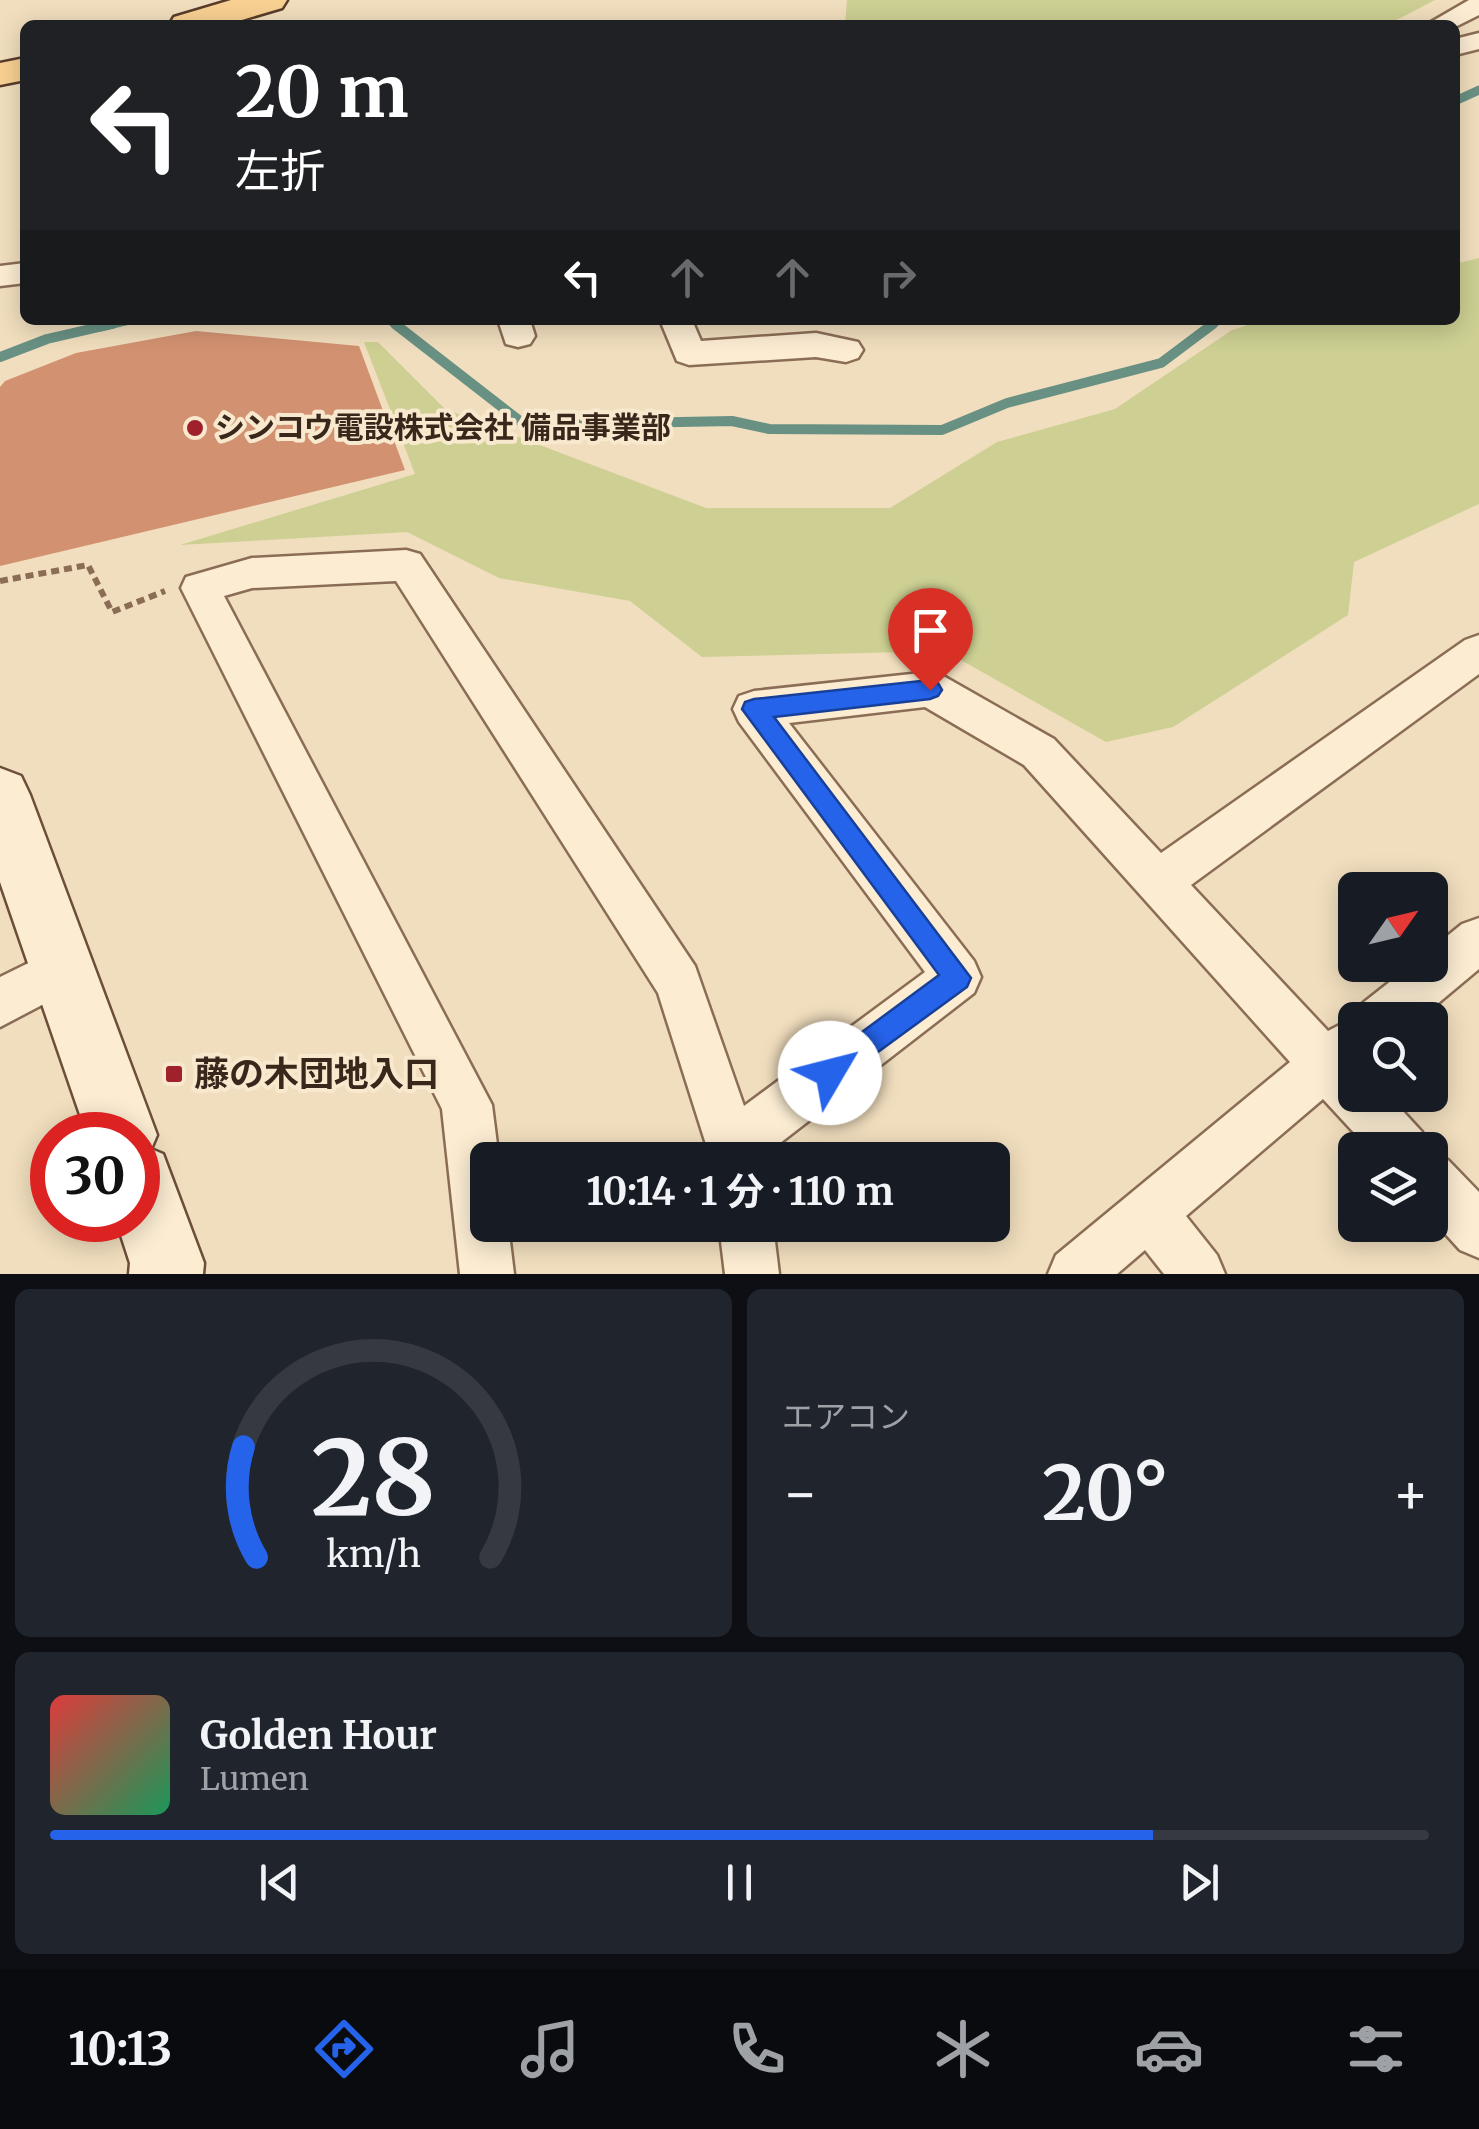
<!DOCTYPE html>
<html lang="ja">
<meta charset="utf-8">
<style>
body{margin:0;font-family:Merriweather,"Noto Sans JP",serif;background:#20242c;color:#f1f3f6;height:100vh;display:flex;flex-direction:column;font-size:38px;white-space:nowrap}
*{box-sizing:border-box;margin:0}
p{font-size:32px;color:#9ea1a6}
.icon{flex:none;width:55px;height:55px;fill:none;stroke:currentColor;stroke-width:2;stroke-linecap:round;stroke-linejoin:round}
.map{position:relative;height:1274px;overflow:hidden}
.details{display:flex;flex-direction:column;gap:15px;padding:15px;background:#0d0f14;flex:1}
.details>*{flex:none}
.guide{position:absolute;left:20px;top:20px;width:1440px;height:305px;border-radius:15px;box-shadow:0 5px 25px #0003;background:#202124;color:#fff;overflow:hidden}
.needle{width:65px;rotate:56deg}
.fabs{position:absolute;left:1338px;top:872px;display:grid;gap:20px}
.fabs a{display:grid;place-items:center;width:110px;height:110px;border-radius:15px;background:#171b24;box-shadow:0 5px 25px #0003;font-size:50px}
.speed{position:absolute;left:30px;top:1112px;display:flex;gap:20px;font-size:50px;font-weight:700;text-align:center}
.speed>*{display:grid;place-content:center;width:130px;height:130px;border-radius:50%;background:#171b24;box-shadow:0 5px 25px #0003;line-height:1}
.speed .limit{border:15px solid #d22;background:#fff;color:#111}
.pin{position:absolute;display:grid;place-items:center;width:85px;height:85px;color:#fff;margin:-102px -42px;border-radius:50% 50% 50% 0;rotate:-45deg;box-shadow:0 0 10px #0007}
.pin .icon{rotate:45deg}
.me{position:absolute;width:110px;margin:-55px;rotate:53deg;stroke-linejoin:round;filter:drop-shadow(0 0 8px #0008)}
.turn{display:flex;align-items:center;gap:35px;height:210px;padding:0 50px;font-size:45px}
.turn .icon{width:130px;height:130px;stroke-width:2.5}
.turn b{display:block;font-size:70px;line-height:85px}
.lanes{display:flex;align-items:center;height:95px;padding:0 50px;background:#0003;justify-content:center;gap:50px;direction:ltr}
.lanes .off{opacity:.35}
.big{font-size:75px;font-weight:700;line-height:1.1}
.details .tile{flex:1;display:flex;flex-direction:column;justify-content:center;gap:15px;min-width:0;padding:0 35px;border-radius:15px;background:#20242c}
.details .dial{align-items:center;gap:0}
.dial svg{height:260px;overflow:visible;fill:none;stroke:#363941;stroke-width:7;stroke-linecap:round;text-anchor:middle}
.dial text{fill:#f1f3f6;stroke:none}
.song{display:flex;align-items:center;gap:30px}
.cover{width:120px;height:120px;border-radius:15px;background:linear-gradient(135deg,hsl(0 70% 55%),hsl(150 70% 35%))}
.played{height:10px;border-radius:5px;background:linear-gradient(90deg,#2563eb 80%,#363941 80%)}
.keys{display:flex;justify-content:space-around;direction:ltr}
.heat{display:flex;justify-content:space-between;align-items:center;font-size:55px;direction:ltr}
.details .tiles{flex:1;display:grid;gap:15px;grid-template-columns:1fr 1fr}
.tile:last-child{grid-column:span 2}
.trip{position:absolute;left:470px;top:1142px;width:540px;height:100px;border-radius:15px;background:#171b24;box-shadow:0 5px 25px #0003;font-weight:700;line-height:100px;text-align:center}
.tabs{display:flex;height:160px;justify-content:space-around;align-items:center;background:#090b0e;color:#9ea1a6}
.tabs .icon{width:70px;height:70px}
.tabs .active{color:#2563eb}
.tabs b{font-size:45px;color:#f1f3f6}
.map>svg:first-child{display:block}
.green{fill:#cdd092}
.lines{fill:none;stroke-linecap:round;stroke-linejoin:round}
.stream-far1{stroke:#699183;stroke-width:9}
.stream{stroke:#699183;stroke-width:10}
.building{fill:#d29271}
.street-casing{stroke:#8b6d56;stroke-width:5}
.secondary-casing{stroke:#6c4e39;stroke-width:5}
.primary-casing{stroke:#583c2a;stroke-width:5}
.path{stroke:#8b6d56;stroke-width:6;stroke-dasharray:8 5;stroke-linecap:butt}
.street{fill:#fbecd2;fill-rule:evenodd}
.secondary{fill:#fbecd2;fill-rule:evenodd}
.primary{fill:#f8d092;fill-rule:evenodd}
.route{fill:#2563eb;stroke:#184099;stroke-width:2.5}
.poi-dot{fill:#9e212c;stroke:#f8e8ce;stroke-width:4}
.labels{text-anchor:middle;stroke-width:8;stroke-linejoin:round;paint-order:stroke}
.poi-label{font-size:30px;font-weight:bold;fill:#39271b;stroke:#f8e8ce;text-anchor:start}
.near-poi-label{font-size:35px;font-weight:bold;fill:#39271b;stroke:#f8e8ce;text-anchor:start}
</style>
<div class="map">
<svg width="1479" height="1274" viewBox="0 0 1479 1274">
<rect width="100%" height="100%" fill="#f1debe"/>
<path class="green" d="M847 0H1435L1387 25H845Z
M1479 258V504L1354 562 1348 615 1173 727 1106 742 945 651 702 657 630 601 499 578 407 532 180 545 415 474 364 342H378L445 409 706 508H890L997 442 1115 409 1232 330 1264 320H1455V264Z"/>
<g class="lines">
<path class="stream-far1" d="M1455 101 1479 90
M390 320 399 327
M101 327 130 320
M1209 327 1218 320"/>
<path class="stream" d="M395 324 525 425 732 421 769 429 942 430 1007 403 1161 363 1213 324
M0 357 47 339 112 324"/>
</g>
<path class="building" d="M196 331 359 346 405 470 0 566V387L5 381 76 353Z"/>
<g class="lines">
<defs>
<path id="street" d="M1469 0H1479V15L1455 27 1426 25Z
M1479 33V49L1455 55V39Z
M25 263V283L0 286V266Z
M498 320H530L535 336 530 344 518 347 506 344Z
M660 320H692L701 341 816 333 858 342 863 350 858 358 846 362 816 357 689 365 677 361Z
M406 550 420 554 695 966 744 1106 925 972 739 722 733 709 739 696 754 691 930 672 945 677 1054 739 1161 853 1465 640 1479 635V674L1191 885 1328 1031 1357 1016 1363 1003 1411 965H1430V950L1462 924 1479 918V969L1418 1020H1355V1095H1388L1422 1132 1430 1150H1370L1323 1099 1186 1216 1217 1255 1225 1274H1164L1145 1250 1117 1274H1048L1056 1255 1290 1062 1024 765 925 707 789 723 974 961 981 977 974 993 762 1157 763 1160H711L658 993 396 581 252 588 224 596 492 1105 499 1160H488V1225H508L514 1274H460L442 1109 181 588 186 577 252 558Z
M63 946 80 953 87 969 80 985 0 1027V977Z
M1430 1152 1448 1160 1479 1192V1258L1460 1250 1430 1217Z
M719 1225H773L779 1274H725Z"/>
<path id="secondary" d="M0 768 21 776 30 795 157 1135 151 1149 163 1154 204 1263 203 1274H129L130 1263 116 1220H138V1135H87L0 882Z"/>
<path id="primary" d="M231 0H287L282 8 225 25H169L174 17Z
M25 58V80L0 85V63Z"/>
</defs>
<use href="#street" class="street-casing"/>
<use href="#secondary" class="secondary-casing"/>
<use href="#primary" class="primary-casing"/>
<path class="path" d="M0 581 88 565 112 612 165 591"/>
<use href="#street" class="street"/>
<use href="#secondary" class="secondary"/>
<use href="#primary" class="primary"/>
</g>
<path class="route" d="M930 680 938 683 942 690 938 696 930 699 774 717 971 978 967 987 830 1087 820 1083 816 1073 820 1063 939 975 742 709 745 702 754 699Z"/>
<g class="poi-dot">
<circle cx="195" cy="428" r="10"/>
<rect x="164" y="1064" width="20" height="20" rx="5"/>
</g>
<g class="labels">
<g class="poi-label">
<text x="215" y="438">シンコウ電設株式会社 備品事業部</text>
</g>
<g class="near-poi-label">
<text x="194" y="1086">藤の木団地入口</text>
</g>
</g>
</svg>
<div class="fabs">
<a><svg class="needle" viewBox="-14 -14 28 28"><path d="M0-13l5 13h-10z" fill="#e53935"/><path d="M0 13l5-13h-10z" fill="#9ea1a6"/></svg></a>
<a><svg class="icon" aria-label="search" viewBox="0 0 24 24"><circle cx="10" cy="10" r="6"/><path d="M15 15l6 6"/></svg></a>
<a><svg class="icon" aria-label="layers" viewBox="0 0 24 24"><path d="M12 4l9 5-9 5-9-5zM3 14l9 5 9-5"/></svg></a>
</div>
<div class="speed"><div class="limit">30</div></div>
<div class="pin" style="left:930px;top:690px;background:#d93025"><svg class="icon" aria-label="arrive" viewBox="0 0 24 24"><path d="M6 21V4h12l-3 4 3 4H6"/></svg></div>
<svg class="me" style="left:830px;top:1073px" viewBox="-20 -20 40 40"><circle r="19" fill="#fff"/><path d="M0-13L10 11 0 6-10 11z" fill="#2563eb"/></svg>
<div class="trip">10:14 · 1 分 · 110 m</div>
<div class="guide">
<div class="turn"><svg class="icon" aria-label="left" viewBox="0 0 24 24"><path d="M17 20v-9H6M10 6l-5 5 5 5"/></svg><div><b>20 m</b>左折</div></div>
<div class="lanes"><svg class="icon" aria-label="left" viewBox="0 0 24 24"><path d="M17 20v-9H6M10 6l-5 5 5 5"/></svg><svg class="icon off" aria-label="ahead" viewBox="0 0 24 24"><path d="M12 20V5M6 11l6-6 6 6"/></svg><svg class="icon off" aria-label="ahead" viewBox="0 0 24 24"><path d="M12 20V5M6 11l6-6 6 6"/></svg><svg class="icon off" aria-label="right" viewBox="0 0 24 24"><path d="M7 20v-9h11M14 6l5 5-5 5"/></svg></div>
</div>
</div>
<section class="details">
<div class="tiles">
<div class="tile dial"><svg viewBox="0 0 100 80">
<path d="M14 69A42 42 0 1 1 86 69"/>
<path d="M14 69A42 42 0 0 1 10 35" stroke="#2563eb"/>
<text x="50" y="56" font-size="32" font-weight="700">28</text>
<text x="50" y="72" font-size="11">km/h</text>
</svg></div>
<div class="tile"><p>エアコン</p>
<div class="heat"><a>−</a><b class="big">20°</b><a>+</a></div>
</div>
<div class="tile">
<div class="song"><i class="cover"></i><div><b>Golden Hour</b><p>Lumen</p></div></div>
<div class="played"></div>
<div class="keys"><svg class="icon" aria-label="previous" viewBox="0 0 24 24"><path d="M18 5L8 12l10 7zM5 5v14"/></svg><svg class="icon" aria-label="pause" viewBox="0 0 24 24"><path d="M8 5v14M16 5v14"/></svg><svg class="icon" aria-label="next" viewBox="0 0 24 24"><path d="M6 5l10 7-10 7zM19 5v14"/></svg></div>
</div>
</div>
</section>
<nav class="tabs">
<b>10:13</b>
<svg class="icon active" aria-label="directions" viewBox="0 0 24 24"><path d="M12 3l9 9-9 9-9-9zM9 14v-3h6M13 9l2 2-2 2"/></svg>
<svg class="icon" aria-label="music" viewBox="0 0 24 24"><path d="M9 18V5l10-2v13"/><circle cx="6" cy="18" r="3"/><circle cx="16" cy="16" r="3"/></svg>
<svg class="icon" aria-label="phone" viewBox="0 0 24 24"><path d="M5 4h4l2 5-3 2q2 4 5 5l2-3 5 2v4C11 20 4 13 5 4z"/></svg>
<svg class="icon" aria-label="climate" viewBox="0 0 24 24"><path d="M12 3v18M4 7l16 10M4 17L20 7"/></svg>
<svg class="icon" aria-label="car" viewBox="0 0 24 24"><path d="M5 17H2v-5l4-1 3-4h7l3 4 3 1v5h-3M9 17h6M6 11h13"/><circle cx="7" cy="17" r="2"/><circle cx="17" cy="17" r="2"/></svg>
<svg class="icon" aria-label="filters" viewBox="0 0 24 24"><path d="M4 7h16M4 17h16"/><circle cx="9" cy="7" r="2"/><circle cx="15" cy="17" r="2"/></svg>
</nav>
